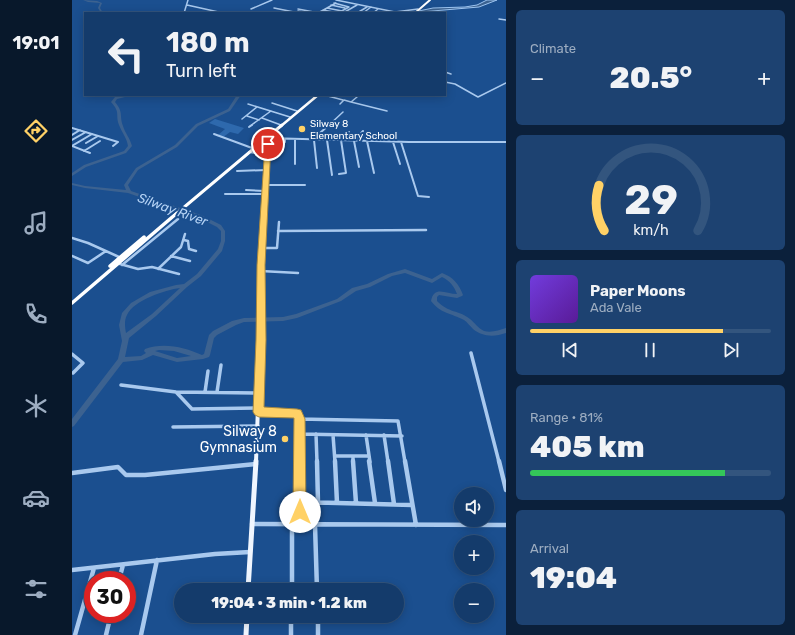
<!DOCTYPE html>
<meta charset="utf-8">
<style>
body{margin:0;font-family:Rubik,sans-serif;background:#1d4271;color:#f1f3f6;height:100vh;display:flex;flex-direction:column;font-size:15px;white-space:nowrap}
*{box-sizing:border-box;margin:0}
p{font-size:13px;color:#9dadc1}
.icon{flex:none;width:22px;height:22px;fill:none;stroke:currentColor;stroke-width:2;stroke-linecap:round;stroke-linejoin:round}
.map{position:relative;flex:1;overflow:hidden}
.details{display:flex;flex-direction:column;gap:10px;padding:10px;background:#0b203b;width:289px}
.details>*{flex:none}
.top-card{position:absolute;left:12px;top:12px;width:362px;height:84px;border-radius:0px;box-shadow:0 2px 10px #0003,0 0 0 1px #33557e;background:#143b6b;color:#f1f3f6;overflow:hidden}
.tools{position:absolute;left:382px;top:487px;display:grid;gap:8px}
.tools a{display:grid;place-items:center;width:40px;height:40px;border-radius:50%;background:#143b6b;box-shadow:0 2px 10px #0003,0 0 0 1px #33557e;font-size:20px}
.speed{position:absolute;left:12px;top:571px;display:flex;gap:8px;font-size:20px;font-weight:700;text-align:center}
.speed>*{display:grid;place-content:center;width:52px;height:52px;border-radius:50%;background:#143b6b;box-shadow:0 2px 10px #0003,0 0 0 1px #33557e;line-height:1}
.speed .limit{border:6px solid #d22;background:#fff;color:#111}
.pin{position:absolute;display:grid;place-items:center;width:34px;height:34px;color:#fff;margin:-17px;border:2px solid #fff;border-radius:50%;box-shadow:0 1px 4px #0007}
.me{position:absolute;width:44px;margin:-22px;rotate:0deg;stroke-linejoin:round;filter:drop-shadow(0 0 3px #0008)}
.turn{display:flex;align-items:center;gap:14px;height:84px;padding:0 16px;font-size:18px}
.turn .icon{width:52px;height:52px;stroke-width:2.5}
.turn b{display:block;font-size:28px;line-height:34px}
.big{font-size:30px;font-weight:800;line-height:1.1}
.details .tile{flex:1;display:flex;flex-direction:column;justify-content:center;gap:6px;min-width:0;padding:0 14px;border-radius:6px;background:#1d4271}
.details .dial{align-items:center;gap:0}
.dial svg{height:104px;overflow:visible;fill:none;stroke:#33557e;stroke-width:7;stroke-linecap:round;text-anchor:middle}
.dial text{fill:#f1f3f6;stroke:none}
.song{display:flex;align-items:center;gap:12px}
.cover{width:48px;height:48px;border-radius:6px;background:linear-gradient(135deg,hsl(260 70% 55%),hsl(270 70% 35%))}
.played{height:4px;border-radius:2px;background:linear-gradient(90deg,#ffd166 80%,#33557e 80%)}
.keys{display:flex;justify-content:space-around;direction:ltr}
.heat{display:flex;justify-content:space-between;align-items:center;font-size:22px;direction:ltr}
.charge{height:6px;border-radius:3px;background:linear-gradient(90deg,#34c759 81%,#33557e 0)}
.trip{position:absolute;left:102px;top:583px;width:230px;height:40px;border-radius:20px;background:#143b6b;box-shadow:0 2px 10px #0003,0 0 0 1px #33557e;font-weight:800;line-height:40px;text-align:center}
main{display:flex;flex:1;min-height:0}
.dock{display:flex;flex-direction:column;width:72px;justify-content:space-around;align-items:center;background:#08182b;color:#9dadc1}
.dock .icon{width:28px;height:28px}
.dock .selected{color:#ffd166}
.dock b{font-size:18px;color:#f1f3f6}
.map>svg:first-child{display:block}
.green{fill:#2e69ad}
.water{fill:#3c6290;stroke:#9cc4f0}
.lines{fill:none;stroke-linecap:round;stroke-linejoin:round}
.river{fill:#3c6290;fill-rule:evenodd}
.minor-far4{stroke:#a9c9ee;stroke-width:1.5}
.minor-far3{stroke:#a9c9ee;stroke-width:2}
.minor-far2{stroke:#a9c9ee;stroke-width:2.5}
.minor-far1{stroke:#a9c9ee;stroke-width:3.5}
.minor{stroke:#a9c9ee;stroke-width:4.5}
.major-far3{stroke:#f0f6ff;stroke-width:2.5}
.major-far2{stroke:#f0f6ff;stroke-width:3}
.major-far1{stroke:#f0f6ff;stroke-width:4}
.major{stroke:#f0f6ff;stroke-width:5}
.highway-far3{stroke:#fff;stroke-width:2}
.highway-far2{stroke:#fff;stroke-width:2.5}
.highway-far1{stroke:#fff;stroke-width:3}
.highway{stroke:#fff;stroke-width:3.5}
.route{fill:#ffd166;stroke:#a68842}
.poi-dot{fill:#ffd166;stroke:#1b4f8f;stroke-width:1.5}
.labels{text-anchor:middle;stroke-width:4;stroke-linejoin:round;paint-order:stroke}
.far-poi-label{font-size:10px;fill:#fff;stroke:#1b4f8f;text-anchor:start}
.water-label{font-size:13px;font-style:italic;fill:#b5d3f5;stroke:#1b4f8f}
.near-poi-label{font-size:14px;fill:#fff;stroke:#1b4f8f;text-anchor:end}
</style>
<main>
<nav class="dock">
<b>19:01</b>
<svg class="icon selected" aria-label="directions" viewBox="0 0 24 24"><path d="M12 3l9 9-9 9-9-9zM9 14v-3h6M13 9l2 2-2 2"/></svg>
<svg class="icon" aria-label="music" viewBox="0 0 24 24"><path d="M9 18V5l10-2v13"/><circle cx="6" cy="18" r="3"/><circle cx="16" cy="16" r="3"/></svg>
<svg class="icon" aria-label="phone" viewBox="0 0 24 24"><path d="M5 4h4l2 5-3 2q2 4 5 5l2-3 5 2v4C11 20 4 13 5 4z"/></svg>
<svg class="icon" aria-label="climate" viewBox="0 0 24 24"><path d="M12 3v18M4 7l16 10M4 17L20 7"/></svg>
<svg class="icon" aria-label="car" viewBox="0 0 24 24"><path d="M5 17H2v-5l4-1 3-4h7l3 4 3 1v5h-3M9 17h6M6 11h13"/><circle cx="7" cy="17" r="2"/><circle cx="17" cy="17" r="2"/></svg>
<svg class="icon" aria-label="filters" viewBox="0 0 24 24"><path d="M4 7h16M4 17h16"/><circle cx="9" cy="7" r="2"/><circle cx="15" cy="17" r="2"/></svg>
</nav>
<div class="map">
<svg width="434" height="635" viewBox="0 0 434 635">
<rect width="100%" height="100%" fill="#1b4f8f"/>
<path class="green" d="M143 119 172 128 166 134 158 132 150 138 145 136 153 129 137 123Z"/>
<path class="water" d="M415 0H425L407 7 337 13 361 8 393 7 405 5Z"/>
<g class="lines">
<path class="river" d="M11 0 25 1 30 3 28 8 31 13H29L26 8 28 3 16 2Z
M54 95H61L45 99 43 102C52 113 47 115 51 126 53 133 58 138 60 146L54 153 14 167 0 176V173L12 165 52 151 56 146C55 138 50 133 47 125 43 114 49 113 39 102L43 97Z
M165 95H169L158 111 126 126 105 147 66 170 56 185 59 191 129 215 149 225 153 231V241L150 251 129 276 115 287 84 316 57 338 53 357 69 356 74 353 72 351 73 349C91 342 113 347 130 355L132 354 137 335 141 331 160 321 172 318 211 317 224 314 265 299 280 288 295 284 316 274 333 269 360 279 370 273C381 277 387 284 391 295L390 296 385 298 367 295 365 297V301C376 313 387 310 398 319 403 323 406 328 412 331 420 333 427 330 434 328V333C422 337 411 337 401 329 398 326 395 322 392 320 379 313 369 314 359 301 362 285 374 294 385 294 382 286 378 281 370 277L360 283 333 273 320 276 298 287 284 291 269 301 225 318 211 321 172 322 164 325 145 335 142 338 138 355 137 357 131 359 105 362 81 355 70 360 51 362 2 426 0 427V419L46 359 50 341 47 325 50 313 59 303 78 292 104 285 112 284 125 274 146 249 149 241V231L145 227 125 217 56 193 13 188 0 185V183L13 186 54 190 52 185 64 168 103 145 124 124 156 109ZM108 288 80 314 54 333C53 328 52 320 55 315 62 300 93 290 108 288ZM87 350 102 351 119 356 105 358 83 351Z"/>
<path class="minor-far4" d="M264 0 323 12 346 9
M115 5 151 13
M259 5 273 8
M202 8 227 13
M255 8 270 11
M179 9 200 0
M226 9 247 13
M251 10 266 13 277 7 262 3
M226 11 235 13
M112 13 116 0
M246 13 264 3
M271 13 285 5
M285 13 295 7
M291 13 299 7
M301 13 306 9
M427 19 434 20
M373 72 379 74
M373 82 383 84 406 97 434 83
M252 95 271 100
M279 102 315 111
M200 103 225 111
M176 104 218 117
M268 104 272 100 279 102 285 97
M175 116 187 120
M190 118 209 125
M170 119 185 107
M178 126 199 111
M256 126 271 112"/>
<path class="minor-far3" d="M177 127 180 125
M0 128 46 142 41 146
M142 134 180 148
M0 135 8 130
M195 138 337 142H434
M223 139V164
M0 140 14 132
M240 140 257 125
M242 140 245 168
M255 140 260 175
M269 140 277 132
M282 141 287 167
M282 141 291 131
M295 141 302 173
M321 142 328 164
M329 142 346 196 357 197
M14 143 26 136
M209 144 213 142V139
M0 146 20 134
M0 146 18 153
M12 151 28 141
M177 152 195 155
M165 171 195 170
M267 174 274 173 269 140
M194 185H233
M174 190 193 191
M153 194H193"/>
<path class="minor-far2" d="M206 231 354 230
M0 238 16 243 47 257
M112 240 116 241 117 249 124 251
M190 248H205L207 222
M0 256 16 263 34 251
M99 256 118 261
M48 264 66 269 80 267 107 274
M50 265 106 219
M86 269 109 247 113 234
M189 271 226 273"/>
<path class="minor-far1" d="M399 353 427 462
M0 354 11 363 1 373
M49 385 104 392 187 393
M104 392 120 409 187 408
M133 392 136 371
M145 392 149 365
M187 412 224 413 227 419V462
M227 419 326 421 333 462
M101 427 186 426
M227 434 330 436
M244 434 245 462
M261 435 263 462
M294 435 298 462
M312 435 316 462
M263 456H297
M281 456V462"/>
<path class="minor" d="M227 461V524
M245 461 246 503
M263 461 265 503
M281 461 284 503
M297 461 303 503
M316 461 322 504
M333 461 344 525
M427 461 434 490
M0 473 46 467 54 475H73L184 464
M228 502 340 505
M180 524 434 525
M220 524V590
M243 525 245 590
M0 570 143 554 178 552
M47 580 51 565
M219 616V635
M246 616V635
M3 635 22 568
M34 635 39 614
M69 635 85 560"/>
<path class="major-far3" d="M192 214 196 140 193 138"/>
<path class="major-far2" d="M189 324V271L192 213"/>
<path class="major-far1" d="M184 462 189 323"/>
<path class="major" d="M176 590 184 461
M174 635 175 616"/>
<path class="highway-far3" d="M343 13 358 0"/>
<path class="highway-far2" d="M209 126 246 95"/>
<path class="highway-far1" d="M104 214 210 125"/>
<path class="highway" d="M38 266 72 237
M0 303 105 213"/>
</g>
<path class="route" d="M196 142 199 144 193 265 194 340 192 407 225 409 229 410 233 419 234 512 232 516 228 518 223 516 221 512 222 418 187 417 183 415 181 412 184 340 185 265 193 144Z"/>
<g class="poi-dot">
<circle cx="230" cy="129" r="4"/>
<circle cx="213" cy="439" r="4"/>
</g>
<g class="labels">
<g class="far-poi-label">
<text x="238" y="127">Silway 8<tspan x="238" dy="12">Elementary School</tspan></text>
</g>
<g class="water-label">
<text transform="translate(101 209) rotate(20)" y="5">Silway River</text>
</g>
<g class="near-poi-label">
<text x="205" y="436">Silway 8<tspan x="205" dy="16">Gymnasium</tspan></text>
</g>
</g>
</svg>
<div class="tools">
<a><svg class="icon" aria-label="sound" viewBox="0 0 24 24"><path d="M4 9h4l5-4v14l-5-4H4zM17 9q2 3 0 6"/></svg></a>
<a>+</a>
<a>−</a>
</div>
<div class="speed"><div class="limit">30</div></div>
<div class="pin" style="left:196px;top:144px;background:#d93025"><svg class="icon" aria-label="arrive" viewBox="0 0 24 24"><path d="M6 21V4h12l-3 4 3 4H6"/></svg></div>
<svg class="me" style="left:228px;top:512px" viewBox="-20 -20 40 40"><circle r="19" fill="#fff"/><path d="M0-13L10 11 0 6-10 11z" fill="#ffd166"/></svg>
<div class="trip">19:04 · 3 min · 1.2 km</div>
<div class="top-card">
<div class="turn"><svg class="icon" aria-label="left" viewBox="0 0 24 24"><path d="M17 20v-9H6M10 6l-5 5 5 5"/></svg><div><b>180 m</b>Turn left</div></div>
</div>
</div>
<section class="details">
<div class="tile"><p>Climate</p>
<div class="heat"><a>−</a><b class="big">20.5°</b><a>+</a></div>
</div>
<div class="tile dial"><svg viewBox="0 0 100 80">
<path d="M14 69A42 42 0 1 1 86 69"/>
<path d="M14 69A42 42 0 0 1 10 34" stroke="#ffd166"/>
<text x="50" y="56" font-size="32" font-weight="700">29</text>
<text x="50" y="72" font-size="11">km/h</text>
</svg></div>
<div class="tile">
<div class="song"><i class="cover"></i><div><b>Paper Moons</b><p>Ada Vale</p></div></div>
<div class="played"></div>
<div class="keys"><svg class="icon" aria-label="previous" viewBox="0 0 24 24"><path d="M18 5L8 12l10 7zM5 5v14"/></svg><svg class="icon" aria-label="pause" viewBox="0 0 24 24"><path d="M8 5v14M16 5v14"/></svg><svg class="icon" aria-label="next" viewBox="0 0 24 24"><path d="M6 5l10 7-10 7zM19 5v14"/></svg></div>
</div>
<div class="tile"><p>Range · 81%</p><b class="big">405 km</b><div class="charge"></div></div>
<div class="tile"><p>Arrival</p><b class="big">19:04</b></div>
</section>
</main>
